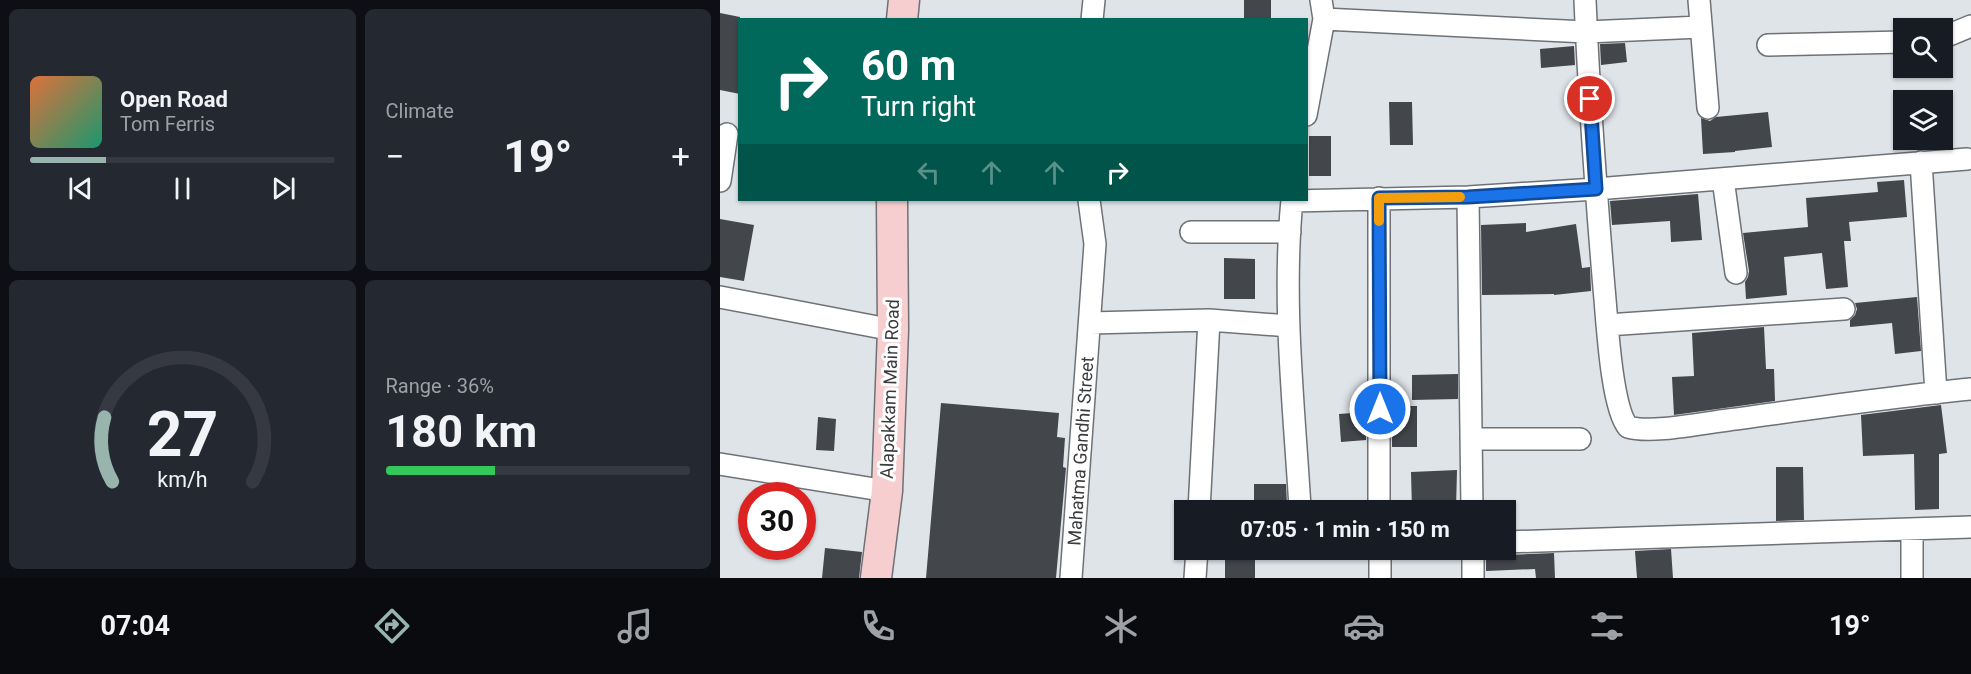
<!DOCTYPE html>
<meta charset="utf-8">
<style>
body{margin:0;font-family:Roboto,sans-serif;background:#242831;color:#f1f3f6;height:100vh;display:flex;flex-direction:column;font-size:22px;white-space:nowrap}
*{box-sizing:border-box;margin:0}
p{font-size:20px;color:#9ea1a6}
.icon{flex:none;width:33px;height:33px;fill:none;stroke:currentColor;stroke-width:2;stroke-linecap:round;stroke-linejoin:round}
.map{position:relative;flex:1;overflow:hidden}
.sheet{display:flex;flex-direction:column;gap:9px;padding:9px;background:#0d0f14;width:720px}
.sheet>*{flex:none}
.top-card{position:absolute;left:18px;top:18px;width:570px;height:183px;border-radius:0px;box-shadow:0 2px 4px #0004;background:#00695c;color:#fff;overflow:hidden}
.fabs{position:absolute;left:1173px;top:18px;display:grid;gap:12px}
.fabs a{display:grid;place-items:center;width:60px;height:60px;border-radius:0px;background:#171b24;box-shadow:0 2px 4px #0004;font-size:30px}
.speed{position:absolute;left:18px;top:482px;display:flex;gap:12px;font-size:30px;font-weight:700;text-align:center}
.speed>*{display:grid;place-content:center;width:78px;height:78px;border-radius:50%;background:#171b24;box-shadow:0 2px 4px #0004;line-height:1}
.speed .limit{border:9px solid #d22;background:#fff;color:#111}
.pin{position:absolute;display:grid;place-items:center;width:51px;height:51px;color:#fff;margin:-26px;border:3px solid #fff;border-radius:50%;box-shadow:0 2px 6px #0007}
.me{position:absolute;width:66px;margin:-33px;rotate:0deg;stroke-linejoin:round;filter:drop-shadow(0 0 4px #0008)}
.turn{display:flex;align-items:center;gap:21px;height:126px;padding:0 24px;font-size:27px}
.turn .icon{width:78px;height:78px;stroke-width:2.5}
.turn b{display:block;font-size:42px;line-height:51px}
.lanes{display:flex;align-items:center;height:57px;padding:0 24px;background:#0003;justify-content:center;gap:30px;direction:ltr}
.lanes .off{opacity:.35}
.big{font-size:45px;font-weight:700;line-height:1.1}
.sheet .tile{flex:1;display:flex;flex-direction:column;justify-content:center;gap:9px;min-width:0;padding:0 21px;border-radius:9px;background:#242831}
.sheet .dial{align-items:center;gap:0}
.dial svg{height:156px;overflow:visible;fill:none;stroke:#363941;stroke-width:7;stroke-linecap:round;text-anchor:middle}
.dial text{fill:#f1f3f6;stroke:none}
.song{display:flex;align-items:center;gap:18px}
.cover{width:72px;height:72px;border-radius:9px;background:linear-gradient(135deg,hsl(20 70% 55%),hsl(160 70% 35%))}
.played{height:6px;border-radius:3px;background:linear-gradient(90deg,#97b4ad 25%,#363941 25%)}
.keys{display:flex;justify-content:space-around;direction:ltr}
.heat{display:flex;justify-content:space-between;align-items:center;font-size:33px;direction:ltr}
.charge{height:9px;border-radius:4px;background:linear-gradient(90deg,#34c759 36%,#363941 0)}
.sheet .tiles{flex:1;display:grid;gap:9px;grid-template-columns:repeat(2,1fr)}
.trip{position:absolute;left:454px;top:500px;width:342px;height:60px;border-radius:0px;background:#171b24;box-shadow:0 2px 4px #0004;font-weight:700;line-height:60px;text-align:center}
.dock{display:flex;height:96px;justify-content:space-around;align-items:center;background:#090b0e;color:#9ea1a6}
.dock .icon{width:42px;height:42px}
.dock .selected{color:#97b4ad}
.dock b{font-size:27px;color:#f1f3f6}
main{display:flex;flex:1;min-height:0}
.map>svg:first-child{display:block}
.building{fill:#43464a}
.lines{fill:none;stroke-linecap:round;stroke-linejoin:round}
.street-casing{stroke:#6e7276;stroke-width:24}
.secondary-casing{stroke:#6e7276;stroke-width:33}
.street{stroke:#fff;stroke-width:21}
.secondary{stroke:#f6cecf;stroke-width:30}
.route-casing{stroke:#114b97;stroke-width:15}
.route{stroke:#1a73e8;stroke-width:10}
.slow{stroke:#f59e0b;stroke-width:10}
.labels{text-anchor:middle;stroke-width:6;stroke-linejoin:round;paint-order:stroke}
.street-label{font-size:18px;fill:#383a3c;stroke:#fff}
</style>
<main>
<section class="sheet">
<div class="tiles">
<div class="tile">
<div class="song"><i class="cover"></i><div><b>Open Road</b><p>Tom Ferris</p></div></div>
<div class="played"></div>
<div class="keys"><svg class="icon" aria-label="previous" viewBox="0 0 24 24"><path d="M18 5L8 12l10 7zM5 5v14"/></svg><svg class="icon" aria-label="pause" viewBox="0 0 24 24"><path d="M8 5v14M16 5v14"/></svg><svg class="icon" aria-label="next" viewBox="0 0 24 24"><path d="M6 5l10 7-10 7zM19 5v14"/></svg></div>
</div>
<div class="tile"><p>Climate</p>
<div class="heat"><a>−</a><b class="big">19°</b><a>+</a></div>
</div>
<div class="tile dial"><svg viewBox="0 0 100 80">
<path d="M14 69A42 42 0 1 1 86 69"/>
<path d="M14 69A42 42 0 0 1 10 36" stroke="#97b4ad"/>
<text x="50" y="56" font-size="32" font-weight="700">27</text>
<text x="50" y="72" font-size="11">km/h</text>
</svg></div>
<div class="tile"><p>Range · 36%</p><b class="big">180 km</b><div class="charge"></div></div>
</div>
</section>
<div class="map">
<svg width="1251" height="578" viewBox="0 0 1251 578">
<rect width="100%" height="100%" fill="#dfe4e8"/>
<path class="building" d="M524 0H551V20H524Z
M0 13 20 17V94L0 90Z
M905 43 907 62 881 65 880 44Z
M854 46 855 65 821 68 820 49Z
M669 102H692L693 145H670Z
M1048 112 1052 147 1015 151V152L983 154 981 118 990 121 996 117Z
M589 136H611V176H589Z
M1184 180 1187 217 1129 222 1131 241H1124L1128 287 1106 289 1102 253 1064 257 1067 295 1026 299 1025 282 1028 277 1029 271 1023 233 1088 227 1086 198 1158 192 1157 182Z
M978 194 982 240 951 242 950 221 892 225 890 201Z
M0 219 34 225 24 281 0 277Z
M806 223V232L856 224 862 268 870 267 871 291 834 295V294L762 295 761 225Z
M504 258 535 259V299H504Z
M1197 297 1201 351 1175 354 1172 323 1130 327V320L1135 315 1137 309 1135 303Z
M1044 327 1046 369H1054L1055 401 954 415 952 377 974 376 972 333Z
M738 374V399L692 400V375Z
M221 403 339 413 337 437 345 438 343 467 346 468 336 578H206Z
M1221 405 1227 453 1219 454V509L1195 510 1194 454 1143 456 1141 415Z
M672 406H697V447H672Z
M646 412V440L621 442 619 414Z
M98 417 116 419 114 451 96 450Z
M1056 467H1083L1084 520 1056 521Z
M737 470 736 510H692L691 472Z
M534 484H566L567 505H534Z
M105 548 142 552 139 578H102Z
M505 549H535V578H505Z
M766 549H775L781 553 786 555 834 553 835 578H816L815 569 766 571Z
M951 549 953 578H917L915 551Z"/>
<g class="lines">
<defs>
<path id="street" d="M865 0C869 96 876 192 884 288 887 318 891 407 908 427 930 434 983 423 1008 420 1089 409 1170 397 1251 389
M979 0 988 108
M604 19 866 32 981 27
M372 20 374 0
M1222 38 1251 26
M1048 45 1184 42
M586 115 604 19 601 0
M1201 162 1216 393
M1003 179 1016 273
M0 181 7 134
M748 197 752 510
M572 200C562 302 574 406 580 508
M572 201 748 197 876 189 1247 159
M471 232H570
M0 297 173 330
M370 323 489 320 569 326
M887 325 1124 309
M751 439H860
M0 464 167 491
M479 510 489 320
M659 510V198
M1192 529V578
M786 542 1251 527
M660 549V578
M351 578 375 244 369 200
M475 578 477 549
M753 578V549"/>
<path id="secondary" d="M182 20 184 0
M156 578 167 491 173 330 172 200"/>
</defs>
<use href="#street" class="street-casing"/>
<use href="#secondary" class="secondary-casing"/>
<use href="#street" class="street"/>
<use href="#secondary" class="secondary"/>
</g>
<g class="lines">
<defs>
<path id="route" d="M660 409 659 198 748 197 876 189 870 99"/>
</defs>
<use href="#route" class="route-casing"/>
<use href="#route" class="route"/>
<path class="slow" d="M659 221V198L740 197"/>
</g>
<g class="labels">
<g class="street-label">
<text transform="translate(170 389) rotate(-88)" y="6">Alapakkam Main Road</text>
<text transform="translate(361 451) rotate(-86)" y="6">Mahatma Gandhi Street</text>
</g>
</g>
</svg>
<div class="fabs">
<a><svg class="icon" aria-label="search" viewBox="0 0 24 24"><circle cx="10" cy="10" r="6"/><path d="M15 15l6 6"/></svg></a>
<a><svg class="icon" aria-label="layers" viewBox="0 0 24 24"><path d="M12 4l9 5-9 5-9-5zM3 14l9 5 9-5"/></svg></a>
</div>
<div class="speed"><div class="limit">30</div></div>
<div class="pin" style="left:870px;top:99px;background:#d93025"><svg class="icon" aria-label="arrive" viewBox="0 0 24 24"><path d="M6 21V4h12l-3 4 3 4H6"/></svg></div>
<svg class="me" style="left:660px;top:409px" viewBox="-20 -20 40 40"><circle r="17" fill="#1a73e8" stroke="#fff" stroke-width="3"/><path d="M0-11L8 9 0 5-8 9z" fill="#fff"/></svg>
<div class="trip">07:05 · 1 min · 150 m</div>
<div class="top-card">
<div class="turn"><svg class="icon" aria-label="right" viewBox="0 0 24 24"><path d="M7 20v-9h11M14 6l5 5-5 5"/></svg><div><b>60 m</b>Turn right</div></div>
<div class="lanes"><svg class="icon off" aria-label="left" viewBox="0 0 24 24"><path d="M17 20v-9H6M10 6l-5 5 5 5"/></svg><svg class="icon off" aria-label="ahead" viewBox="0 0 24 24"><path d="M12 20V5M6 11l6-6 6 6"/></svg><svg class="icon off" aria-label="ahead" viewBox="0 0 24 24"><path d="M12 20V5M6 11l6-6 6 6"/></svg><svg class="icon" aria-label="right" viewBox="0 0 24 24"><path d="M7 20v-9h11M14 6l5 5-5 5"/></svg></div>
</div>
</div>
</main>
<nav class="dock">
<b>07:04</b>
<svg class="icon selected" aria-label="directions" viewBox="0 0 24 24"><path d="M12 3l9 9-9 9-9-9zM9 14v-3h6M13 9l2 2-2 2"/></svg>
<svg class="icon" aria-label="music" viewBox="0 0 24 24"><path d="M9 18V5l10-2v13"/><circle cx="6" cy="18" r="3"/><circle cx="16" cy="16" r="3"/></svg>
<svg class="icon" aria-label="phone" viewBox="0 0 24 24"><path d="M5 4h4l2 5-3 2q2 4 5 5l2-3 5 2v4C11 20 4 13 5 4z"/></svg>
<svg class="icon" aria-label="climate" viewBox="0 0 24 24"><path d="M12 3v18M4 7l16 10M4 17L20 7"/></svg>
<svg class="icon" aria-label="car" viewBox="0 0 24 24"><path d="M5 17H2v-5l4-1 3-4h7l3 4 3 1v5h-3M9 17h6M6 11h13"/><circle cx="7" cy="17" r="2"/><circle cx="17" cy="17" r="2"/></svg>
<svg class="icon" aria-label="filters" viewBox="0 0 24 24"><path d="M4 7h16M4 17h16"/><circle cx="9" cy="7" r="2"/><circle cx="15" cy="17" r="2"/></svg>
<b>19°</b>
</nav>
